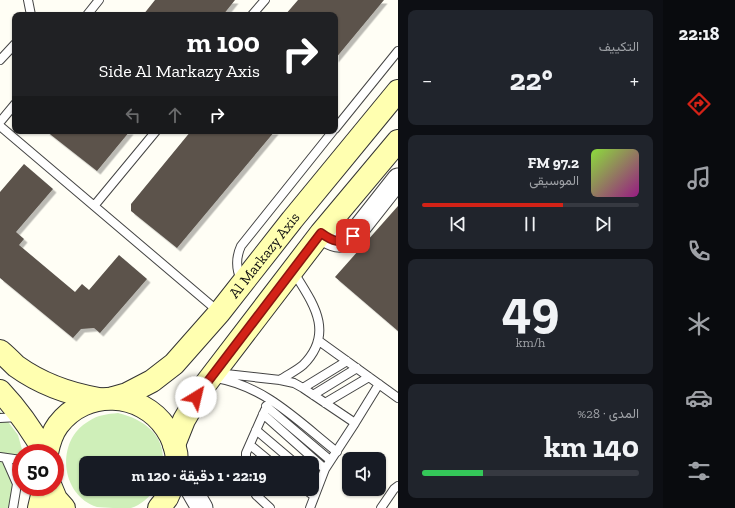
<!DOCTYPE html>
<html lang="ar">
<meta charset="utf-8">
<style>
body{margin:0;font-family:"Zilla Slab",Vazirmatn,serif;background:#20242c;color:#f1f3f6;direction:rtl;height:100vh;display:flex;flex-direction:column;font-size:15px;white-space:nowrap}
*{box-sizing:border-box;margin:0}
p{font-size:13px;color:#9ea1a6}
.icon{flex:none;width:22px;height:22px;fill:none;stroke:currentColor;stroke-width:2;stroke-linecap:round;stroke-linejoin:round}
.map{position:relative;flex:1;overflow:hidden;direction:ltr}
.side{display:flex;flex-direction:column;gap:10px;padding:10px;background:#0d0f14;width:265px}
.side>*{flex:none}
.top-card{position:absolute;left:12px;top:12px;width:326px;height:122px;border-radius:8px;box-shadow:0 1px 3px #0004;direction:rtl;background:#202124;color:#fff;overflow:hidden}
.tools{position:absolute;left:342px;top:452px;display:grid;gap:8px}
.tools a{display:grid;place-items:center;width:44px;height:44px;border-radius:8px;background:#171b24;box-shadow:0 1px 3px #0004;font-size:20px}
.speed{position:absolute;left:12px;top:444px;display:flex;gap:8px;font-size:20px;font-weight:700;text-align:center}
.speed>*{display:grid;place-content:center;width:52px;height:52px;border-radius:50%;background:#171b24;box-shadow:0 1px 3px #0004;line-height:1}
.speed .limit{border:6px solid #d22;background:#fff;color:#111}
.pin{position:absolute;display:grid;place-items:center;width:34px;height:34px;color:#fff;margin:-17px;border-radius:8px;box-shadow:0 2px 6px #0006}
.me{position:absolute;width:44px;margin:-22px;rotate:36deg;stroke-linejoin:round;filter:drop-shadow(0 0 3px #0008)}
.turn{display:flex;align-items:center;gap:14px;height:84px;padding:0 12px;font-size:18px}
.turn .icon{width:52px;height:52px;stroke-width:2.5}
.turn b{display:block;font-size:28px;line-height:34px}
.lanes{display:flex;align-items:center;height:38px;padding:0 12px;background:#0003;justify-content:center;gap:20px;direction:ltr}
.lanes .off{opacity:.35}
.big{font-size:30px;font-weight:700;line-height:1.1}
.side .widget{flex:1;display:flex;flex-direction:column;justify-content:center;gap:6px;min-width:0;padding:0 14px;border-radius:8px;background:#20242c}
.side .dial{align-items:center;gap:0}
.dial b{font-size:52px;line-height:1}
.song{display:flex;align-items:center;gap:12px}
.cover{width:48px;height:48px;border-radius:6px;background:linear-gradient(135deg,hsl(90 70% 55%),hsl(310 70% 35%))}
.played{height:4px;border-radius:2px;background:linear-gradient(90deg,#d32217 65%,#363941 65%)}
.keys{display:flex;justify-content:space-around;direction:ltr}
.heat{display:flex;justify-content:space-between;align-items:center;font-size:22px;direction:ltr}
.charge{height:6px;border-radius:3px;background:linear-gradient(90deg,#34c759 28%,#363941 0)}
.trip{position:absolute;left:79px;top:456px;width:240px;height:40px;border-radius:8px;background:#171b24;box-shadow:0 1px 3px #0004;font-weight:700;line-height:40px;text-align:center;direction:rtl}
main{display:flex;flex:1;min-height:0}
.dock{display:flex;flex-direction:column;width:72px;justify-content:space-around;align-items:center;background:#090b0e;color:#9ea1a6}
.dock .icon{width:28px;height:28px}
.dock .selected{color:#d32217}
.dock b{font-size:18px;color:#f1f3f6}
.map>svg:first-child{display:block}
.green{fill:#cfefb9}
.building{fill:#5b534c;filter:url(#shadow)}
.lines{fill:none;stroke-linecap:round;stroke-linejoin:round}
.service-casing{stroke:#444;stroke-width:10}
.tertiary-casing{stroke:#444;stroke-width:23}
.secondary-casing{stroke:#333;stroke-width:24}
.service{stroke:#fff;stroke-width:8}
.tertiary{stroke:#fff;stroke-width:21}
.secondary{stroke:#ffffb0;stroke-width:22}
.route-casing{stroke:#89160f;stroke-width:10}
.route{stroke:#d32217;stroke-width:7}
.labels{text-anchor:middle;stroke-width:4;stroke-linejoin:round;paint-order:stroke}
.street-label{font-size:15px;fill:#111;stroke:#fff}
</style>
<main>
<nav class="dock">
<b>22:18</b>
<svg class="icon selected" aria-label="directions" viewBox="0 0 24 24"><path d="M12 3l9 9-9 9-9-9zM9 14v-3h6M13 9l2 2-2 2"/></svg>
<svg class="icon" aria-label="music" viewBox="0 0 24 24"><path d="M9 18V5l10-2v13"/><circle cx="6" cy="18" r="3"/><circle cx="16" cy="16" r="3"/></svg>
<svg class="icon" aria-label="phone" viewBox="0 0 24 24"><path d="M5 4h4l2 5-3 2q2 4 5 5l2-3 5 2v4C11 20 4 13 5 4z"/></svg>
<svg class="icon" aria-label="climate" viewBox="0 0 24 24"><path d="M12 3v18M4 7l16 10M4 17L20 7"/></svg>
<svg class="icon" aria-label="car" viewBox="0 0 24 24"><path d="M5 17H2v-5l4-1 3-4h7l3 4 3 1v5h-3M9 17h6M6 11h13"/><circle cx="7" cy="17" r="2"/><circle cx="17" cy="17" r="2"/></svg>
<svg class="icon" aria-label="filters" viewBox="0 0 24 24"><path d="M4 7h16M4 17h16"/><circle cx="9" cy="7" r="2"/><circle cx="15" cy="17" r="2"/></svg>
</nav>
<section class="side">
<div class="widget"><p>التكييف</p>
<div class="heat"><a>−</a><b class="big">22°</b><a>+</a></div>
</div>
<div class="widget">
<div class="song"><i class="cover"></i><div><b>97.2 FM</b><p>الموسيقى</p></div></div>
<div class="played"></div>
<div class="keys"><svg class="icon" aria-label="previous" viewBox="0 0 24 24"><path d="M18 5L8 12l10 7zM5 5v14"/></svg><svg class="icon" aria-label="pause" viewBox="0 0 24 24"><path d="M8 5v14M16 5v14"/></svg><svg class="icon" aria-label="next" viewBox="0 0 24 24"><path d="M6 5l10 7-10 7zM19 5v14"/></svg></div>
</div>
<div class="widget dial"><b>49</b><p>km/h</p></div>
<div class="widget"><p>المدى · 28%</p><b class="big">140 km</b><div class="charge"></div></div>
</section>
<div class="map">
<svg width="398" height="508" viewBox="0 0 398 508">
<defs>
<filter id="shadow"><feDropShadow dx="3.5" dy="3.5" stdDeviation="0" flood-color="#0004"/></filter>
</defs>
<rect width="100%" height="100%" fill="#fffef5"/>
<path class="green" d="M0 411 18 435 23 453H21V477L15 508H0Z
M118 413C143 419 165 434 163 463H86V489H156C149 497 141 505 131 508 120 508 106 508 97 507 60 495 55 440 89 421 98 415 107 414 118 413Z"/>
<path class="building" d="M155 0H235L223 15H143Z
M298 0H384L335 59V15H285Z
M46 131H130L97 171Z
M191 131H275L177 248 131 211V204Z
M24 164 53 189 16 232 24 239 19 245 75 292 82 284 89 290 119 255 147 279 100 333 94 328 81 329 73 338 0 278V192Z
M398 206V331L335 277Z"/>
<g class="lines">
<defs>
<path id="service" d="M28 0 31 15
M87 15 99 0
M252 15 265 0
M0 60 15 44
M0 122 15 104
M0 126 219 312
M335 129 398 51
M94 206 156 131
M241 280C236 269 236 257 241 246L333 131
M319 341 398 398
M217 373 280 380 294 383 303 388 355 423
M216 378C265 386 299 422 337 452
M280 380C287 375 296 371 303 365 336 332 312 302 293 271
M303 388 347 361
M313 395 357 368
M325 403 369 377
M266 406 330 460
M263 414 325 469
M0 418 19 417
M256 430 295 463
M250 445 272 463
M0 457 21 460
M6 459 17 484 13 508
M246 463V453L265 410
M253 489 256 495 270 508
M305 489 314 496
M310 508 325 469 355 423 379 384
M381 508 394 489 398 486"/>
<path id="tertiary" d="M321 233C332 241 341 245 353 236L398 179
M191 489 202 508"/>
<g id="secondary">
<path d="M0 351C6 356 11 361 16 366 41 384 69 394 99 399"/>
<path d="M0 391C18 410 32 430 45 453"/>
<path id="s1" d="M113 398 127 394 152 381 174 364 219 313 292 220 398 91"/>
<path d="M174 445 184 420 204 386 321 233 398 141"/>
<path d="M47 453C49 443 52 433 58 425 86 388 141 391 166 428 173 438 177 451 177 463"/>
<path d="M51 487 56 499 64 508"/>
<path d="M39 508 44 487"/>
<path d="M159 508 167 498 171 489"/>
</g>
</defs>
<use href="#service" class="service-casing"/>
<use href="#tertiary" class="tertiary-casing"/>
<use href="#secondary" class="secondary-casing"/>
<use href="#service" class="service"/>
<use href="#tertiary" class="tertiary"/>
<use href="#secondary" class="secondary"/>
</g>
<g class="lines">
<defs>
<path id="route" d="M196 397 321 233C332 241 341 245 353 236"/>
</defs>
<use href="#route" class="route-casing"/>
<use href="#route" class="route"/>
</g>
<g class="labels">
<g class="street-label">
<text dy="5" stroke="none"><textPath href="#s1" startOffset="212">Al Markazy Axis</textPath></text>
</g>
</g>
</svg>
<div class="tools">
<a><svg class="icon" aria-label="sound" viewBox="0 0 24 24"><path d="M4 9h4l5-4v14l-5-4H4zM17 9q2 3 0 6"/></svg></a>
</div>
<div class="speed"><div class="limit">50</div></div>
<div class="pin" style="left:353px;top:236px;background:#d93025"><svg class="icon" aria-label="arrive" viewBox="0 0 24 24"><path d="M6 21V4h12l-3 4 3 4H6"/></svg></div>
<svg class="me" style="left:196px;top:397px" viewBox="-20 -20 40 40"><circle r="19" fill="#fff"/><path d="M0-13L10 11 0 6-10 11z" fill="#d32217"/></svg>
<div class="trip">22:19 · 1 دقيقة · 120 m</div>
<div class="top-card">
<div class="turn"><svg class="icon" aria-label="right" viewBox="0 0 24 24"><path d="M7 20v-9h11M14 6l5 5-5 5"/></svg><div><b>100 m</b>Side Al Markazy Axis</div></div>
<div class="lanes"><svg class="icon off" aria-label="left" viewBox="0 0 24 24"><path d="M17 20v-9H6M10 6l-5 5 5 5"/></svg><svg class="icon off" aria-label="ahead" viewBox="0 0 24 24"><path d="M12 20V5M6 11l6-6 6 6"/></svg><svg class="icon" aria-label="right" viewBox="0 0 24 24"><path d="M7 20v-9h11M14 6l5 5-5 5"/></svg></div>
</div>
</div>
</main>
